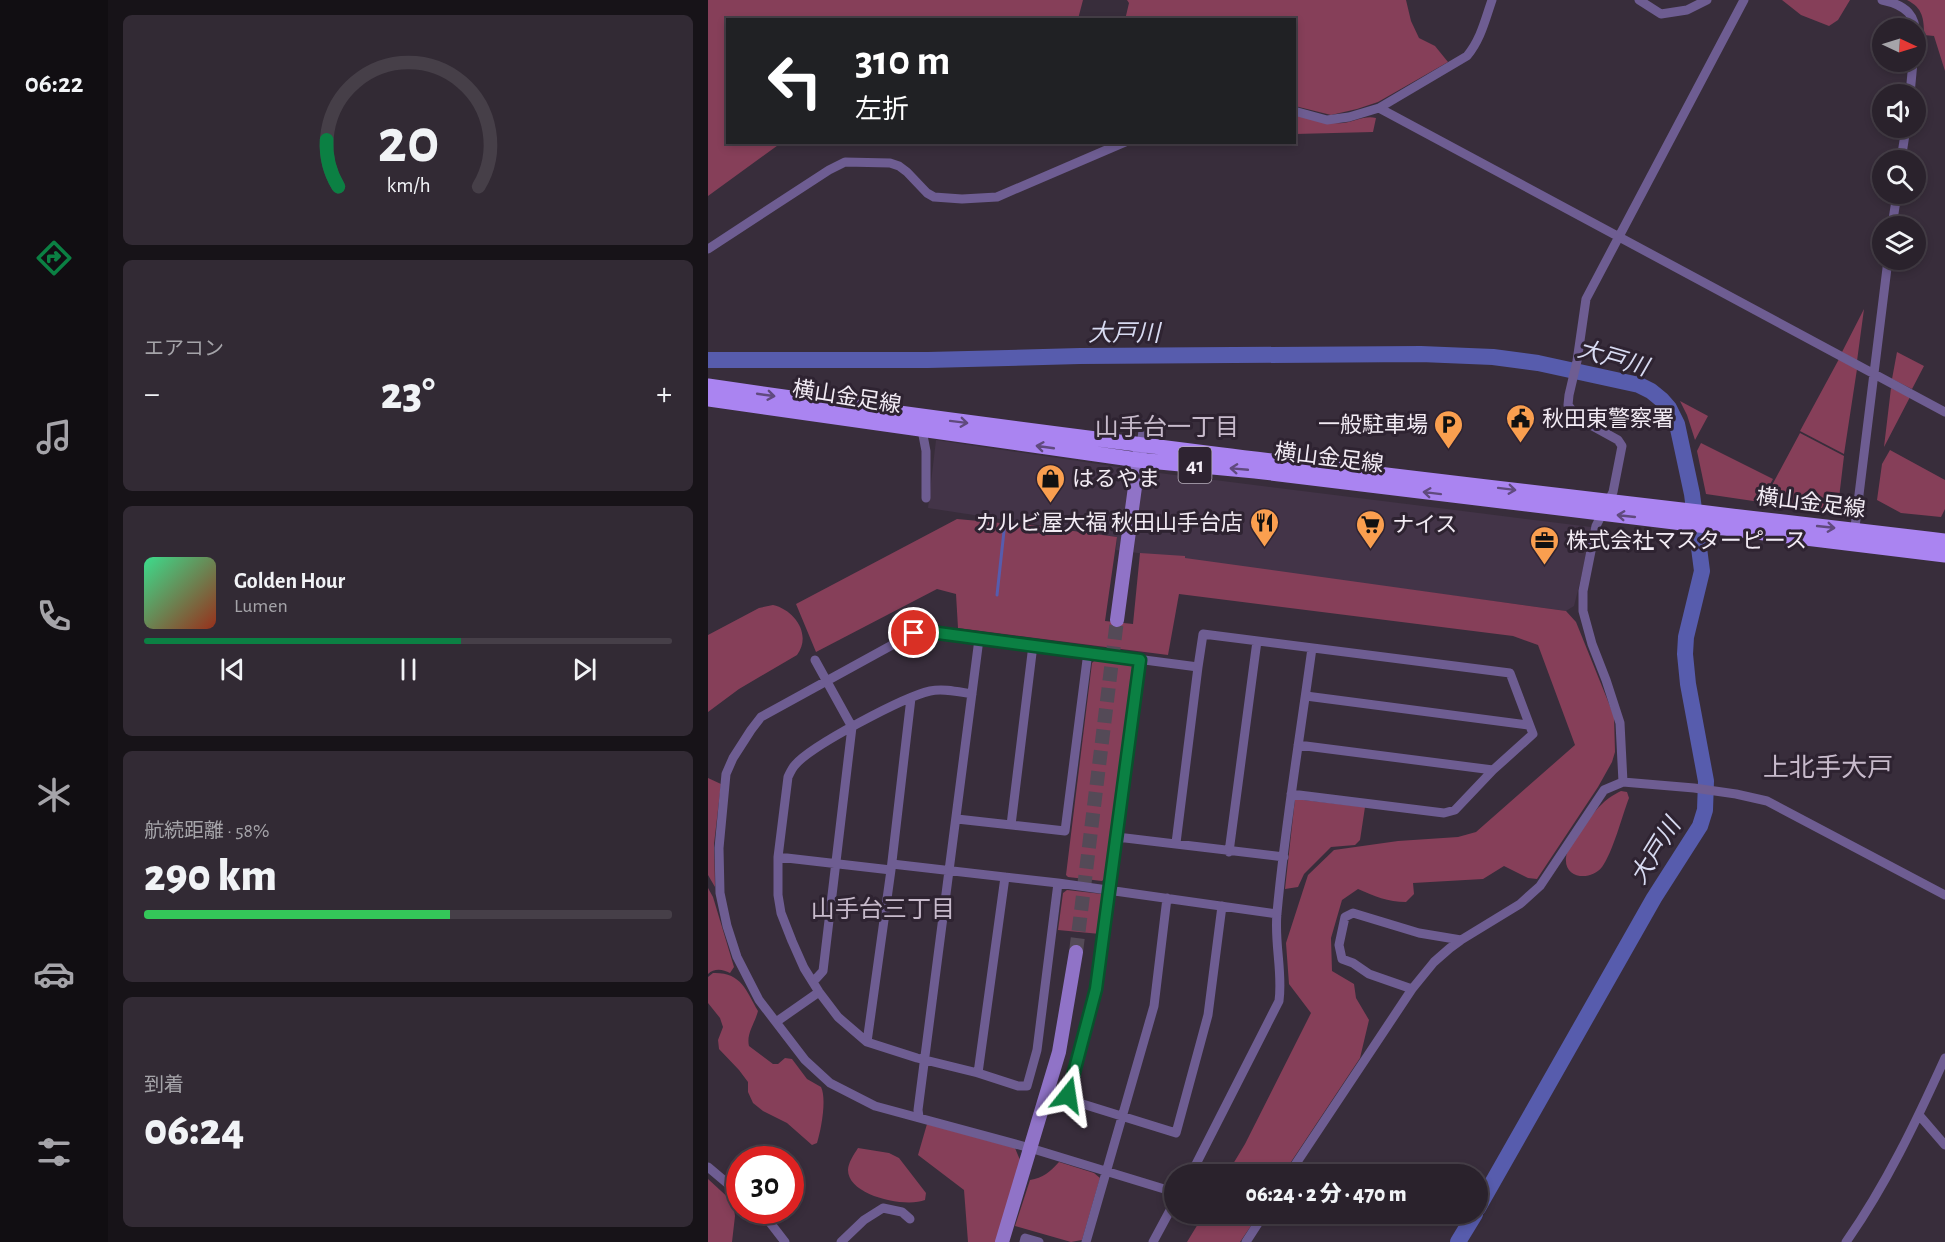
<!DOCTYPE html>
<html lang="ja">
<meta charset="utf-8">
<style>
body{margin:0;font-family:"Alegreya Sans","Noto Sans JP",sans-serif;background:#322a34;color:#f1f3f6;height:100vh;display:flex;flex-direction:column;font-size:22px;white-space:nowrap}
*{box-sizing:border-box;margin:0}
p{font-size:20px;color:#a5a4a9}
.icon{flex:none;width:33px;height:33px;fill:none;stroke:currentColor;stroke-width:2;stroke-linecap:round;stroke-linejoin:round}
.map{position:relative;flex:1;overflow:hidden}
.details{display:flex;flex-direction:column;gap:15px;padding:15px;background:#171318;width:600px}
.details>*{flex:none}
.top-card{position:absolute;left:18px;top:18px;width:570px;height:126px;border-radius:0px;box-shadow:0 3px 9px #0003,0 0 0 2px #463f48;background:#202124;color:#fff;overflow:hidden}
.needle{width:39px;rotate:94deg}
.tools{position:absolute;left:1164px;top:18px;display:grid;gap:12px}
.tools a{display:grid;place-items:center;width:54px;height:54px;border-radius:50%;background:#2a222c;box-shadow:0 3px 9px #0003,0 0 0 2px #463f48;font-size:30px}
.speed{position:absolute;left:18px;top:1146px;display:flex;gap:12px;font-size:30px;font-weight:700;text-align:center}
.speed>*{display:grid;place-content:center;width:78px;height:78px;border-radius:50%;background:#2a222c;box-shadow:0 3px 9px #0003,0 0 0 2px #463f48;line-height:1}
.speed .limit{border:9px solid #d22;background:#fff;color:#111}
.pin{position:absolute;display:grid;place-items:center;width:51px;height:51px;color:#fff;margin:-26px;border:3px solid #fff;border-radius:50%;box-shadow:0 2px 6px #0007}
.me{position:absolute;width:66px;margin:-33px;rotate:15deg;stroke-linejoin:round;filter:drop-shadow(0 0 4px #0008)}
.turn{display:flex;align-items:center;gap:21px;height:126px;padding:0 30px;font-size:27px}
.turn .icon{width:78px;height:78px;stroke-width:2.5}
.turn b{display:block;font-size:42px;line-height:51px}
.big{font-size:45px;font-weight:800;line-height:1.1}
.details .card{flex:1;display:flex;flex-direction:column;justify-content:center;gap:9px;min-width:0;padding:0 21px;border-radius:9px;background:#322a34}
.details .dial{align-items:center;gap:0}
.dial svg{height:156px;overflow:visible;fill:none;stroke:#463f48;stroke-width:7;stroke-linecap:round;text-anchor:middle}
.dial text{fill:#f1f3f6;stroke:none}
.song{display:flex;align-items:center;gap:18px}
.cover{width:72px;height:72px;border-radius:9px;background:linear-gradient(135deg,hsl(150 70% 55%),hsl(10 70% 35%))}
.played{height:6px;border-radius:3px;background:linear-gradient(90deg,#0b8043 60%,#463f48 60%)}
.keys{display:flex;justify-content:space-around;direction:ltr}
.heat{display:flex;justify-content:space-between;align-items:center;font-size:33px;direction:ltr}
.charge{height:9px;border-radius:4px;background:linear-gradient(90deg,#34c759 58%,#463f48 0)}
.trip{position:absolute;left:456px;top:1164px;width:324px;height:60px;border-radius:30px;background:#2a222c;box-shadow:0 3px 9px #0003,0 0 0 2px #463f48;font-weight:800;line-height:60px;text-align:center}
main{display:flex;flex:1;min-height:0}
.tab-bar{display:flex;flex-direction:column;width:108px;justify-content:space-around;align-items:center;background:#110e12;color:#a5a4a9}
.tab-bar .icon{width:42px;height:42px}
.tab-bar .on{color:#0b8043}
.tab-bar b{font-size:27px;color:#f1f3f6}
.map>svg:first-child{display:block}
.built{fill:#433448}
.green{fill:#863f59}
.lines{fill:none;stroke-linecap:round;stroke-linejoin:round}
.stream{stroke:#575cad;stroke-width:3}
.river{stroke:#575cad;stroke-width:16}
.secondary-tunnel{stroke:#544a57;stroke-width:14;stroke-dasharray:14 7;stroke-linecap:butt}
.street{stroke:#6e5d92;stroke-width:9}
.secondary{stroke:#9073c7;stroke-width:14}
.primary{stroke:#aa84f1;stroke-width:15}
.oneway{stroke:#604a7e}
.route-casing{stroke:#07532c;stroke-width:15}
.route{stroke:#0b8043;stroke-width:10}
.labels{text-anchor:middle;stroke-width:6;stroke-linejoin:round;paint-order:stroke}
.shield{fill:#2e2331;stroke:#b7afba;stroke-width:1.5}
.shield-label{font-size:21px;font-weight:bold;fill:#f2ebf4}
.street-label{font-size:22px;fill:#f2ebf4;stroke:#2e2331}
.poi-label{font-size:22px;fill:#f2ebf4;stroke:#2e2331;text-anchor:start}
.water-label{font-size:24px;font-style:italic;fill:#d7daf1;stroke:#2e2331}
.neighbourhood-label{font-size:24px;fill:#c7bacb;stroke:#2e2331}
.quarter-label{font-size:26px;fill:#c7bacb;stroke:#2e2331}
</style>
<main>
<nav class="tab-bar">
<b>06:22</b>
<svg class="icon on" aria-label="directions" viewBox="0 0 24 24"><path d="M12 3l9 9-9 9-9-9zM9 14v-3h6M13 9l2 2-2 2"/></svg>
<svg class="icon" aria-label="music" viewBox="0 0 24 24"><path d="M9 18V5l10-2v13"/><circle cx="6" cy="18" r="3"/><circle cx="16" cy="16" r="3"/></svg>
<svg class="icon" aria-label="phone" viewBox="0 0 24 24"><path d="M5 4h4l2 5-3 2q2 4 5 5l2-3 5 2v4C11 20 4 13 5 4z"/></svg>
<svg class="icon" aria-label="climate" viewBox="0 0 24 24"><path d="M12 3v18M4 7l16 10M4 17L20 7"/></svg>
<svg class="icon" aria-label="car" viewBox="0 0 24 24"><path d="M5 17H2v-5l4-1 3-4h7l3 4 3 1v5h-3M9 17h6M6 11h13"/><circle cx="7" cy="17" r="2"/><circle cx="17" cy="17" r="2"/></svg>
<svg class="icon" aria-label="filters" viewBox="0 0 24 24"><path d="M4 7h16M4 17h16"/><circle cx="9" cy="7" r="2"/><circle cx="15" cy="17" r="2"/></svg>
</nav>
<section class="details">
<div class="card dial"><svg viewBox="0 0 100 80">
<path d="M14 69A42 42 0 1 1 86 69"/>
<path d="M14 69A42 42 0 0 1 8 45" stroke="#0b8043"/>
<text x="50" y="56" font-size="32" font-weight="700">20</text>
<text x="50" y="72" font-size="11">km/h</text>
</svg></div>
<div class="card"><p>エアコン</p>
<div class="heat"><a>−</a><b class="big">23°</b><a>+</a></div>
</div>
<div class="card">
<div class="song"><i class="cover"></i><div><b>Golden Hour</b><p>Lumen</p></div></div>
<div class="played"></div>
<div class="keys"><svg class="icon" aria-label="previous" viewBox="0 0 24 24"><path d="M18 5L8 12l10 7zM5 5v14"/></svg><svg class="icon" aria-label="pause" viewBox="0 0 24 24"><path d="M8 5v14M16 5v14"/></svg><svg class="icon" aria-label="next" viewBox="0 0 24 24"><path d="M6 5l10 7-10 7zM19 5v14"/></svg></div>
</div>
<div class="card"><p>航続距離 · 58%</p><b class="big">290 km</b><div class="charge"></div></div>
<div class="card"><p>到着</p><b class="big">06:24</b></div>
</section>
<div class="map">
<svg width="1237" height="1242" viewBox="0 0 1237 1242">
<rect width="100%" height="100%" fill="#382d3b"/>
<path class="built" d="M228 440 451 473 883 527 881 546 866 606 858 611 408 550 409 537 220 508Z"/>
<path class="green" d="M0 0H375L370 19 20 20V142L73 143 0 196Z
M419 0H698L703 21 711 38 727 46 740 62 670 102 649 109 623 115 587 106 586 20H417L421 3Z
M1074 0H1142L1130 20 1121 26 1093 15Z
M1199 0H1237V71L1226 36 1216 35C1216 19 1215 8 1199 0Z
M586 115C602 118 619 125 635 123 646 122 657 115 668 118L665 132 587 134Z
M1156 309 1149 361 1134 352Z
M1189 352 1216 366 1204 389 1184 379Z
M1131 359 1149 369 1136 454 1092 431Z
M1183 388 1202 397 1176 447Z
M972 401 1000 416 987 440 979 415Z
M1092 433 1136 456 1131 498 1120 509 1055 502Z
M993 443 1065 479 1052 502 998 494 989 451Z
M1182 450 1237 480V509L1233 517 1193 513 1169 500 1174 464Z
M249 519 293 523V521L409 537 397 621 425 624 432 553 477 556V558L858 611 868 622 906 716 907 752 904 762 890 787 829 879 820 878 796 866 775 879 705 883 706 894 698 902C680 902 666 896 650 889L634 900 623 938 624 971 646 984 648 998 661 1020 652 1058 575 1174H519L537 1144 603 1013 581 984 578 943 600 875 626 850 690 841 750 837 768 832 867 745 830 645 805 636 471 594 460 655 250 628 248 594 229 589 108 652 88 604Z
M65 605C87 610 104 635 89 655L31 689 0 712V635L51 608Z
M388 659 421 662 426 670 398 877 394 881 360 877 358 875 384 663Z
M0 778 13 784 6 844 7 887 0 875Z
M913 791 919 792 921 798C914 816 905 852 894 867 882 882 856 878 858 858 859 844 890 805 901 798 905 795 909 793 913 791Z
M587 799 657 807 652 840 647 845 623 847 596 874 590 887 577 889Z
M0 888 5 897 26 967 22 973C15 969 6 968 0 974Z
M359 890 394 894 397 899 392 934 350 930 355 893Z
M5 973C33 972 38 990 50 1011 47 1023 38 1034 41 1046L65 1064H70L77 1058 84 1059 99 1079 113 1087C119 1099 113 1130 109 1143L104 1145 79 1123 55 1111 45 1103 40 1092V1082L31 1070 11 1049 10 1040 15 1027 12 1018 0 1003V977Z
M219 1124 307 1148 312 1160 288 1242H260L256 1190 210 1155Z
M150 1148 181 1153 191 1158 218 1193 217 1200C198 1208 140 1196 140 1170 140 1163 146 1154 150 1148Z
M351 1162 386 1173 392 1178 374 1240 363 1242 307 1226 322 1180C335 1178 342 1172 351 1162Z
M0 1179 25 1202 27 1216 24 1242H0Z
M496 1214H551L532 1242H479Z"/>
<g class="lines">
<path class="stream" d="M289 595 297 522"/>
<path class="river" d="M0 360H220L372 356 713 354 785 357 830 363 931 385 943 391 954 400 961 408 969 424 984 494 994 571 978 637 977 654 980 684 998 781 997 810 992 826 946 898 770 1208
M750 1242 767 1214"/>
<path class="secondary-tunnel" d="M368 952 409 620"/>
<path class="street" d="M931 0 953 14 979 10 999 0
M1174 0C1198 5 1209 15 1208 40
M1202 94 1205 62
M671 108 1237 412
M586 111 619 120 641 117 671 108 759 56C773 39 777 20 784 0
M1193 160 1198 128
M1184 226 1189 194
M0 249 121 170 137 162 182 163 191 166 199 172 219 193 226 197 254 199 289 197 417 142
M214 430 218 451V498
M433 445 436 424
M1146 535 1180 260
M432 660 394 950 389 989 360 1095 365 1101 468 1133 500 1015 514 906
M264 694C251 692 236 688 222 691 196 697 104 745 87 765 84 768 82 773 80 777L70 857V895L73 913 84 941 96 968 111 992 130 1017 159 1042 209 1058 270 1073 310 1086H319L329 1050 350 883
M598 696 820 725
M590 745 785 770
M915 782 912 723 898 680 884 644 875 611V591L888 526 905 492 914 446 910 440 870 418 860 405 861 395 869 361 878 299 1036 0
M249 819 357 831 380 652
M303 825 325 645
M409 837 576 857
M468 843 490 667
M521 852 549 641
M70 857 183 870
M184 864 350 883 569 914
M105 982 115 971 144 727 107 660
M704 989 661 974 645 963 634 959 631 945 637 917 645 913 711 933 753 940
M68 1022 111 992
M159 1042 183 870 203 698
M270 1073 297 877
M1211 1115 1237 1145
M211 1117 210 1110 271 639
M0 1167 32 1194
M483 1174 571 1001C575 972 566 943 569 913 577 825 592 737 604 648
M581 1174 704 989 726 962 742 948 753 940 812 904 832 886 896 790 915 782 986 788 1028 794 1059 801 1237 895
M466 1192 322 1148 167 1106 122 1083 97 1060 51 1000 29 957 19 926 12 893 11 848 18 774 25 758 43 730 53 717 206 633 214 631 490 667 495 634 802 673 825 734 785 770 747 810 736 813 583 794
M50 1210 60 1220 77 1242
M133 1242 156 1220 175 1208 194 1212 202 1219
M316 1242 317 1238 331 1242
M378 1242 446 1006 459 898
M445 1242 466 1203
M538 1242 556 1214
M1138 1242C1178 1185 1208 1122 1237 1058"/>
<path class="secondary" d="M409 620 432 450
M294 1242 351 1052 368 952"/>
<path class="primary" d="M0 386C411 446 824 492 1237 541
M0 399 430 460 547 471 1237 555"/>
</g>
<defs><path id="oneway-shaft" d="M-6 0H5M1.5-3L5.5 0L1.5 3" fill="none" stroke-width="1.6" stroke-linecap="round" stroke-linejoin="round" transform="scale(1.5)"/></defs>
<g class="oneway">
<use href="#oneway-shaft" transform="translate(58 395) rotate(8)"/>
<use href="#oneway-shaft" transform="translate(251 422) rotate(7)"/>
<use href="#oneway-shaft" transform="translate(337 447) rotate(-172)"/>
<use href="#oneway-shaft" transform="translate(531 469) rotate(-175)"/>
<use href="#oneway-shaft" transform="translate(799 489) rotate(7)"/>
<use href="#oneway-shaft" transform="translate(724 493) rotate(-173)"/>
<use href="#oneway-shaft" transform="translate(918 516) rotate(-174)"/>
<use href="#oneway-shaft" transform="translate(1118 527) rotate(6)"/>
</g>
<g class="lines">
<defs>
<path id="route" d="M206 633 214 632 230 633 432 660 388 989 360 1095"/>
</defs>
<use href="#route" class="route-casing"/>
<use href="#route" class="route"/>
</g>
<defs>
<symbol id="civic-pin" viewBox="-11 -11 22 30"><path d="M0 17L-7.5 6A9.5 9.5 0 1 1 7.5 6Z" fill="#fa9f4f" stroke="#2e2331"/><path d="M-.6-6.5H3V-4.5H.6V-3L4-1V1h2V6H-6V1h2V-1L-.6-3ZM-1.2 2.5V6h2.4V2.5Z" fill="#111"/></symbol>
<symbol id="parking-pin" viewBox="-11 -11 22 30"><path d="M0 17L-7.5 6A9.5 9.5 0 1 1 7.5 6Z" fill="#fa9f4f" stroke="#2e2331"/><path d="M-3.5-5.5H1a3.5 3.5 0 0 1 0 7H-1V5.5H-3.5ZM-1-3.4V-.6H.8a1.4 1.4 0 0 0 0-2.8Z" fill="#111"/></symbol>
<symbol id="shop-pin" viewBox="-11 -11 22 30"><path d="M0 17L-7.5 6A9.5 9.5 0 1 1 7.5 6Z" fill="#fa9f4f" stroke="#2e2331"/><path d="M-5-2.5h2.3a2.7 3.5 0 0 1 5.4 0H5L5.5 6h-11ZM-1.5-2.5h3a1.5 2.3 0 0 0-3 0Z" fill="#111"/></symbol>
<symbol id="restaurant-pin" viewBox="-11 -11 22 30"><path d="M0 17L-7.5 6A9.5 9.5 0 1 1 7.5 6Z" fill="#fa9f4f" stroke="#2e2331"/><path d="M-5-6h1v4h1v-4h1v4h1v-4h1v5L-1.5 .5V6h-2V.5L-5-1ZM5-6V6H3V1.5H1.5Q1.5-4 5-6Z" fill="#111"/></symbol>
<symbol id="supermarket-pin" viewBox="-11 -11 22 30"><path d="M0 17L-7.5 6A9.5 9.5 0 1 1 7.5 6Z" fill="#fa9f4f" stroke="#2e2331"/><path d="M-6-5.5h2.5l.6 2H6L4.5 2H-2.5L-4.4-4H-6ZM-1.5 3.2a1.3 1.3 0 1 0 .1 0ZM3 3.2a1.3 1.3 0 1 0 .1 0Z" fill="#111"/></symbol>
<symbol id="office-pin" viewBox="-11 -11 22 30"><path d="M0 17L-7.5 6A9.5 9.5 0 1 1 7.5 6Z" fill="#fa9f4f" stroke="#2e2331"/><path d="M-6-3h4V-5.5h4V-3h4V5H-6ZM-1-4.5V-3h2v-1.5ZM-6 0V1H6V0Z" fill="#111"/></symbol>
</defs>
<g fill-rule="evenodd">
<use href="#civic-pin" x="796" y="402" width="33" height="45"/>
<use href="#parking-pin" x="724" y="408" width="33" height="45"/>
<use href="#shop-pin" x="326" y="462" width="33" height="45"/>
<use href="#restaurant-pin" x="540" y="506" width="33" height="45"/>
<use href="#supermarket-pin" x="646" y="508" width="33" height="45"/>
<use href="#office-pin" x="820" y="524" width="33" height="45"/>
</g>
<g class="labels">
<rect class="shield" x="470.5" y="447" width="33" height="36" rx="4.5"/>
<g class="shield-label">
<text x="487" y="472">41</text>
</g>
<g class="street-label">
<text transform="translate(139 396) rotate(9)" y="8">横山金足線</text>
<text transform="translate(621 457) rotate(7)" y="8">横山金足線</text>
<text transform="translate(1103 502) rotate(7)" y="8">横山金足線</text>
</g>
<g class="poi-label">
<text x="834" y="426">秋田東警察署</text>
<text x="720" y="432" text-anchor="end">一般駐車場</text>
<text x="364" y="486">はるやま</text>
<text x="535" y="530" text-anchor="end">カルビ屋大福 秋田山手台店</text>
<text x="684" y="532">ナイス</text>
<text x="858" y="548">株式会社マスターピース</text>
</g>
<g class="water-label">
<text x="416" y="341">大戸川</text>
<text transform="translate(905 358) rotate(16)" y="8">大戸川</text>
<text transform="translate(947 851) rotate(-58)" y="8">大戸川</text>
</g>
<g class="neighbourhood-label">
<text x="459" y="435">山手台一丁目</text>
<text x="175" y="917">山手台三丁目</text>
</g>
<g class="quarter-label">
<text x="1120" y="776">上北手大戸</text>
</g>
</g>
</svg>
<div class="tools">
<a><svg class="needle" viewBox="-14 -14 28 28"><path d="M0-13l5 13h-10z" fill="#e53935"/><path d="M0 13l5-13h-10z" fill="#a5a4a9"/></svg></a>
<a><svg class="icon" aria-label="sound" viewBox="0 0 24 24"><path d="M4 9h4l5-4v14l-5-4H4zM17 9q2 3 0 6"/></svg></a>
<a><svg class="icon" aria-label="search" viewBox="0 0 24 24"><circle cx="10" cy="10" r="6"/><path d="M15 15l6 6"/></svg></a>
<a><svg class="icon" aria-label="layers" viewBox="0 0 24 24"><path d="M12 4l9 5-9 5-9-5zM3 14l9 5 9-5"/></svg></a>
</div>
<div class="speed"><div class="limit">30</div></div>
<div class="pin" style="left:206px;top:633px;background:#d93025"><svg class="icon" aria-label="arrive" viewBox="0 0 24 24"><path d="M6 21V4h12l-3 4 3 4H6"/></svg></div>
<svg class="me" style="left:360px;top:1095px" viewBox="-20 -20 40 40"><path d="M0-17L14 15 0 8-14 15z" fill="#0b8043" stroke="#fff" stroke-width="4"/></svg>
<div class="trip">06:24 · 2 分 · 470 m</div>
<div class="top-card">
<div class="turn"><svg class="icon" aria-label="left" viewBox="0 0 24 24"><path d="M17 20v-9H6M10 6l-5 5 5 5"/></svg><div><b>310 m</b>左折</div></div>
</div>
</div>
</main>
